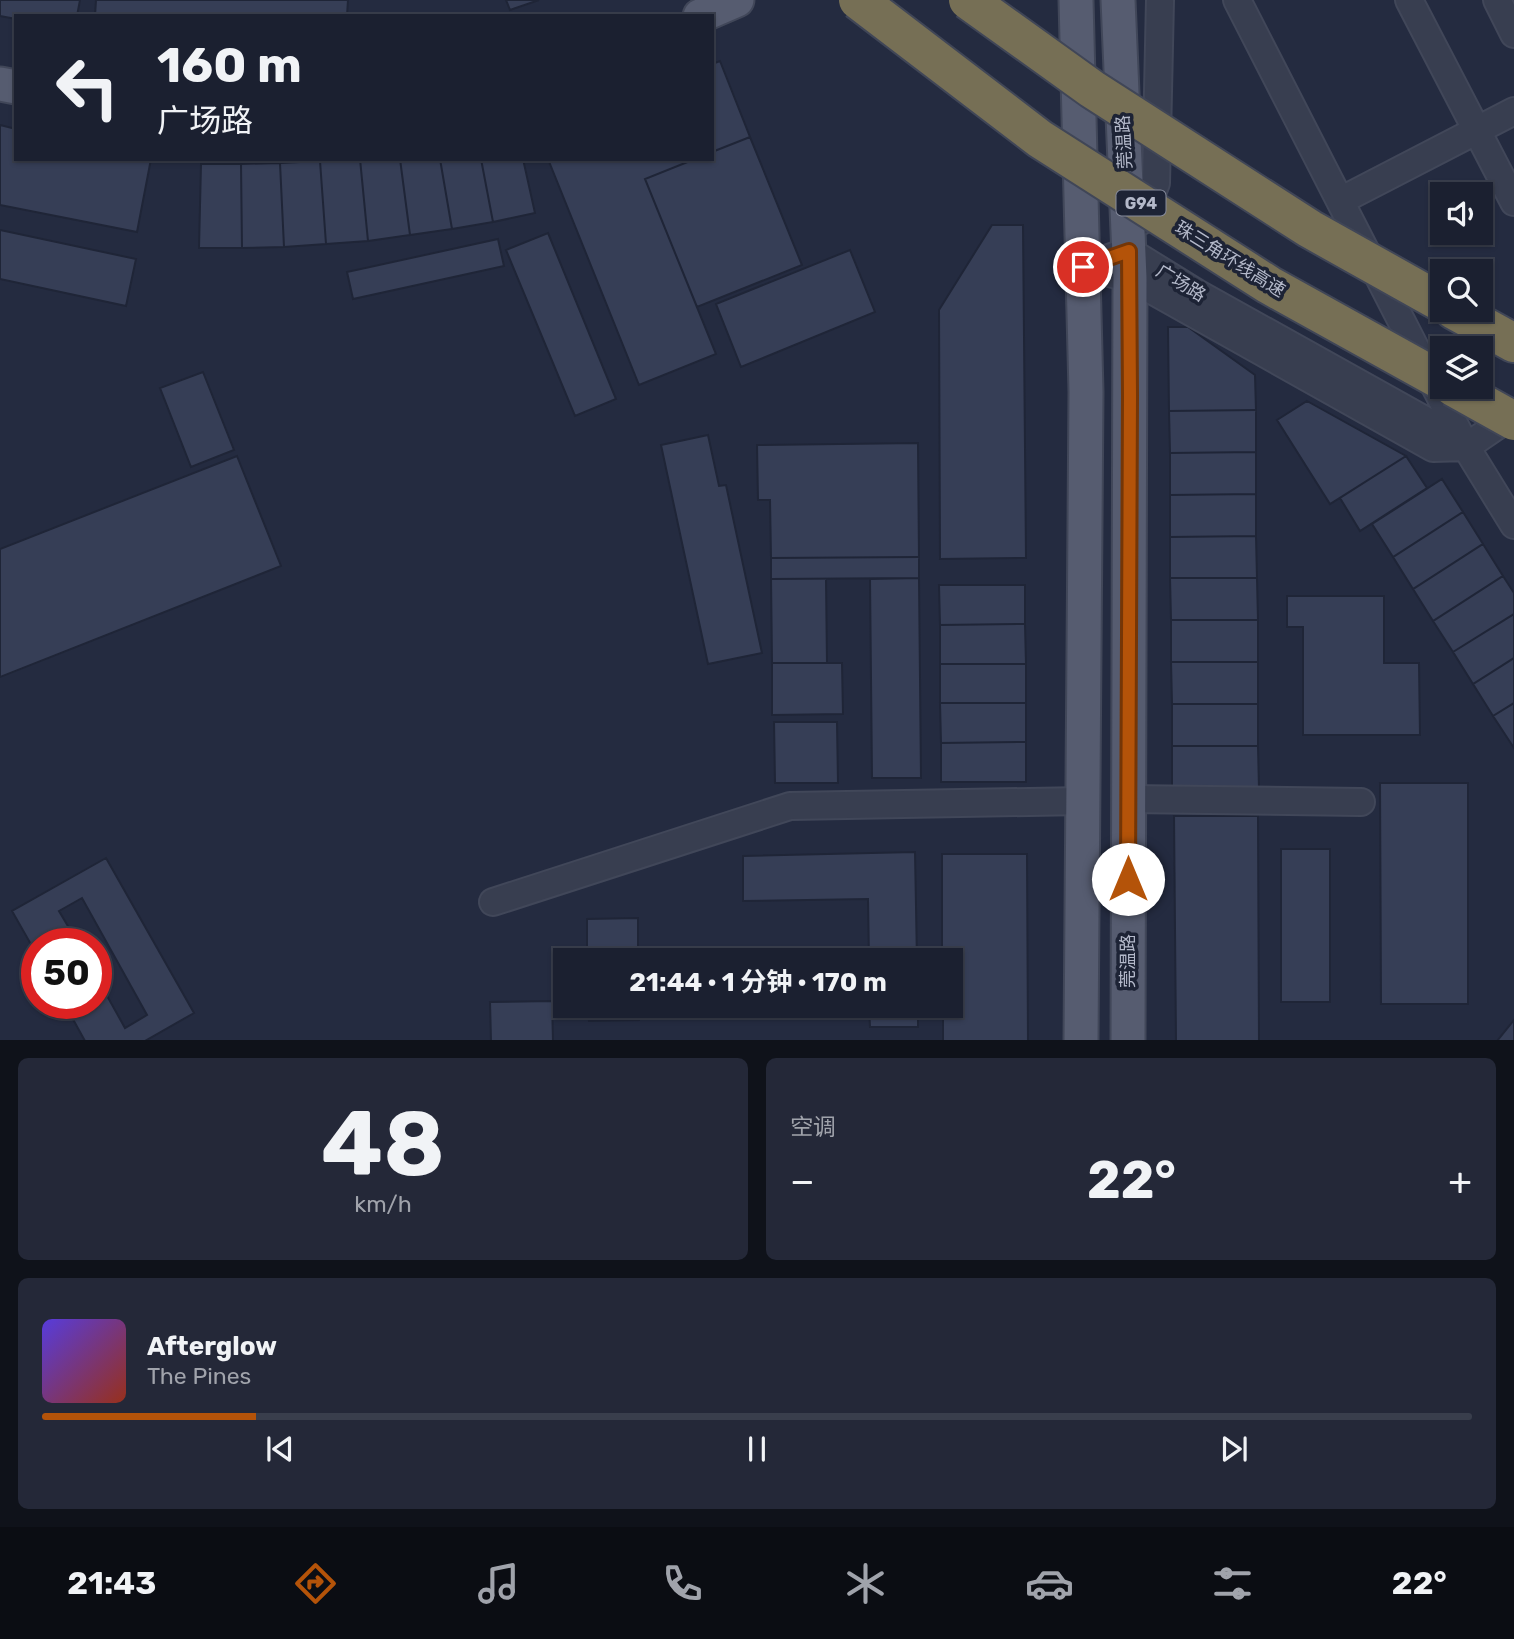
<!DOCTYPE html>
<html lang="zh">
<meta charset="utf-8">
<style>
body{margin:0;font-family:Rubik,"Noto Sans SC",sans-serif;background:#242838;color:#f1f3f6;height:100vh;display:flex;flex-direction:column;font-size:26px;white-space:nowrap}
*{box-sizing:border-box;margin:0}
p{font-size:23px;color:#a0a3ab}
.icon{flex:none;width:38px;height:38px;fill:none;stroke:currentColor;stroke-width:2;stroke-linecap:round;stroke-linejoin:round}
.map{position:relative;height:1040px;overflow:hidden}
.drawer{display:flex;flex-direction:column;gap:18px;padding:18px;background:#0f121a;flex:1}
.drawer>*{flex:none}
.hud{position:absolute;left:14px;top:14px;width:700px;height:147px;border-radius:0px;box-shadow:0 2px 5px #0004,0 0 0 2px #393e4c;background:#1b2030;color:#f1f3f6;overflow:hidden}
.tools{position:absolute;left:1430px;top:182px;display:grid;gap:14px}
.tools a{display:grid;place-items:center;width:63px;height:63px;border-radius:0px;background:#1b2030;box-shadow:0 2px 5px #0004,0 0 0 2px #393e4c;font-size:35px}
.speed{position:absolute;left:21px;top:928px;display:flex;gap:14px;font-size:35px;font-weight:700;text-align:center}
.speed>*{display:grid;place-content:center;width:91px;height:91px;border-radius:50%;background:#1b2030;box-shadow:0 2px 5px #0004,0 0 0 2px #393e4c;line-height:1}
.speed .limit{border:10px solid #d22;background:#fff;color:#111}
.pin{position:absolute;display:grid;place-items:center;width:60px;height:60px;color:#fff;margin:-30px;border:4px solid #fff;border-radius:50%;box-shadow:0 2px 7px #0007}
.me{position:absolute;width:77px;margin:-38px;rotate:0deg;stroke-linejoin:round;filter:drop-shadow(0 0 5px #0008)}
.turn{display:flex;align-items:center;gap:24px;height:147px;padding:0 28px;font-size:32px}
.turn .icon{width:91px;height:91px;stroke-width:2.5}
.turn b{display:block;font-size:49px;line-height:60px}
.big{font-size:52px;font-weight:700;line-height:1.1}
.drawer .tile{flex:1;display:flex;flex-direction:column;justify-content:center;gap:10px;min-width:0;padding:0 24px;border-radius:10px;background:#242838}
.drawer .dial{align-items:center;gap:0}
.dial b{font-size:91px;line-height:1}
.song{display:flex;align-items:center;gap:21px}
.cover{width:84px;height:84px;border-radius:10px;background:linear-gradient(135deg,hsl(250 70% 55%),hsl(10 70% 35%))}
.played{height:7px;border-radius:4px;background:linear-gradient(90deg,#b45309 15%,#393e4c 15%)}
.keys{display:flex;justify-content:space-around;direction:ltr}
.heat{display:flex;justify-content:space-between;align-items:center;font-size:38px;direction:ltr}
.drawer .tiles{flex:1;display:grid;gap:18px;grid-template-columns:1fr 1fr}
.tile:last-child{grid-column:span 2}
.trip{position:absolute;left:553px;top:948px;width:410px;height:70px;border-radius:0px;background:#1b2030;box-shadow:0 2px 5px #0004,0 0 0 2px #393e4c;font-weight:700;line-height:70px;text-align:center}
.tab-bar{display:flex;height:112px;justify-content:space-around;align-items:center;background:#0b0d13;color:#a0a3ab}
.tab-bar .icon{width:49px;height:49px}
.tab-bar .active{color:#b45309}
.tab-bar b{font-size:32px;color:#f1f3f6}
.map>svg:first-child{display:block}
.building{fill:#363e56;stroke:#1f2537;stroke-width:2}
.lines{fill:none;stroke-linecap:round;stroke-linejoin:round}
.minor-casing{stroke:#414759;stroke-width:30}
.major-casing{stroke:#414759;stroke-width:37}
.highway-casing{stroke:#404657;stroke-width:42}
.minor{stroke:#383e50;stroke-width:26}
.major{stroke:#565c70;stroke-width:33}
.highway{stroke:#766f55;stroke-width:38}
.highway-bridge-casing{stroke:#404657;stroke-width:42;stroke-linecap:butt}
.highway-bridge{stroke:#766f55;stroke-width:38}
.route-casing{stroke:#753606;stroke-width:18}
.route{stroke:#b45309;stroke-width:12}
.labels{text-anchor:middle;stroke-width:7;stroke-linejoin:round;paint-order:stroke}
.shield{fill:#1d2335;stroke:#878c9d;stroke-width:2}
.shield-label{font-size:16px;font-weight:bold;fill:#b4b9ca}
.street-label{font-size:18px;fill:#b4b9ca;stroke:#1d2335}
</style>
<div class="map">
<svg width="1514" height="1041" viewBox="0 0 1514 1041">
<rect width="100%" height="100%" fill="#242b40"/>
<path class="building" d="M0 0H80L77 16H16V19L0 16Z
M96 0H348L347 16H95Z
M506 0H539L510 10Z
M720 61 750 137 712 152V64Z
M0 125 16 129V159H151L137 232 0 205Z
M750 137 802 265 697 307 645 179 695 159H712V152Z
M340 159H360L368 241 326 244 320 161Z
M360 159H400L410 235 368 241Z
M400 159H440L452 229 410 235Z
M440 159H481L493 222 452 229Z
M481 159H523L535 213 493 222Z
M548 159H695L645 179 716 354 639 385Z
M320 161 326 244 284 247 280 163Z
M280 163 284 247 242 248 241 164Z
M201 164H241L242 248H199Z
M992 225H1023L1026 558 940 559 939 310Z
M0 230 136 259 126 306 0 279Z
M548 233 616 399 575 416 506 250Z
M498 239 504 266 353 299 347 272Z
M850 250 875 312 741 367 716 304Z
M1168 327H1188L1255 375 1256 410 1169 411Z
M203 372 234 450 191 467 160 388Z
M1307 401 1406 456 1330 504 1277 420Z
M1256 410V452L1170 453 1169 411Z
M708 435 719 486 726 485 762 653 708 664 661 445Z
M918 443 919 557 771 558 770 500H758L757 445Z
M1256 452V494L1170 495V453Z
M237 456 281 566 0 677V549Z
M1406 456 1427 488 1360 531 1340 498Z
M1442 479 1463 512 1393 557 1372 524Z
M1256 494V536L1170 537V495Z
M1463 512 1483 544 1413 589 1393 557Z
M1256 536 1257 578H1170V537Z
M1483 544 1503 576 1433 621 1413 589Z
M919 557V578L771 579V558Z
M1503 576 1514 593V614L1453 652 1433 621Z
M919 578 921 778H872L870 579Z
M1170 578H1257L1258 620H1171Z
M771 579H826L827 663H772Z
M939 585H1025V624L940 625Z
M1287 596H1384V663H1419L1420 735H1303V627H1287Z
M1514 614V658L1473 684 1453 652Z
M1171 620H1258V662H1171Z
M1025 624 1026 664H940V625Z
M1514 658V703L1493 716 1473 684Z
M1171 662H1258V704H1172Z
M772 663H842L843 714 772 715Z
M940 664H1026V703H940Z
M940 703H1026V742L941 743Z
M1514 703V748L1493 716Z
M1172 704H1258V746H1172Z
M774 722H837L838 783H775Z
M1026 742V782H941V743Z
M1172 746H1258L1259 788H1172Z
M1380 783H1468V1004H1381Z
M1174 816H1258L1259 1041H1176Z
M1281 849H1330V1002H1281Z
M915 852 917 961H869L868 899 743 901V856Z
M942 854H1027L1028 1041H943V1006H950V961H942Z
M106 858 194 1013 145 1041H85L64 1003H96V976L125 1028 147 1015 82 898 59 911 78 943H37V955L12 911Z
M638 918V961H587V919Z
M552 1001 553 1041H491L490 1002Z
M588 1006H639V1020L589 1021Z
M869 1006H918V1027H870Z
M1514 1020V1041H1497Z"/>
<g class="lines">
<defs>
<path id="minor" d="M1237 0 1466 447 1514 525
M1409 0 1514 202
M1497 0 1514 34
M1340 201 1514 111
M1141 221 1156 183 1160 0
M1129 251 1197 293 1441 429 1466 447 1433 448 1130 278 1083 267Z
M1466 447 1514 414
M1128 799 1361 802
M493 902 790 806 1083 801"/>
<path id="major" d="M1076 0 1086 392 1081 1041
M1118 0 1130 278 1128 1041
M700 16 737 0
M0 84 16 87"/>
<path id="highway" d="M1454 310 1514 343"/>
</defs>
<use href="#minor" class="minor-casing"/>
<use href="#major" class="major-casing"/>
<use href="#highway" class="highway-casing"/>
<use href="#minor" class="minor"/>
<use href="#major" class="major"/>
<use href="#highway" class="highway"/>
<defs>
<path id="highway-bridge" d="M858 0 1040 139 1269 285 1442 381
M968 0 1092 89 1310 229 1442 303
M1453 387 1514 421"/>
</defs>
<use href="#highway-bridge" class="highway-bridge-casing"/>
<use href="#highway-bridge" class="highway-bridge"/>
</g>
<g class="lines">
<defs>
<path id="route" d="M1083 267 1129 251 1130 395 1128 879"/>
</defs>
<use href="#route" class="route-casing"/>
<use href="#route" class="route"/>
</g>
<g class="labels">
<rect class="shield" x="1116.5" y="190.5" width="49" height="25" rx="5"/>
<g class="shield-label">
<text x="1141" y="209">G94</text>
</g>
<g class="street-label">
<text transform="translate(1124 142) rotate(-93)" y="6">莞温路</text>
<text transform="translate(1230 259) rotate(32)" y="6">珠三角环线高速</text>
<text transform="translate(1181 283) rotate(31)" y="6">广场路</text>
<text transform="translate(1128 961) rotate(-90)" y="6">莞温路</text>
</g>
</g>
</svg>
<div class="tools">
<a><svg class="icon" aria-label="sound" viewBox="0 0 24 24"><path d="M4 9h4l5-4v14l-5-4H4zM17 9q2 3 0 6"/></svg></a>
<a><svg class="icon" aria-label="search" viewBox="0 0 24 24"><circle cx="10" cy="10" r="6"/><path d="M15 15l6 6"/></svg></a>
<a><svg class="icon" aria-label="layers" viewBox="0 0 24 24"><path d="M12 4l9 5-9 5-9-5zM3 14l9 5 9-5"/></svg></a>
</div>
<div class="speed"><div class="limit">50</div></div>
<div class="pin" style="left:1083px;top:267px;background:#d93025"><svg class="icon" aria-label="arrive" viewBox="0 0 24 24"><path d="M6 21V4h12l-3 4 3 4H6"/></svg></div>
<svg class="me" style="left:1128px;top:879px" viewBox="-20 -20 40 40"><circle r="19" fill="#fff"/><path d="M0-13L10 11 0 6-10 11z" fill="#b45309"/></svg>
<div class="trip">21:44 · 1 分钟 · 170 m</div>
<div class="hud">
<div class="turn"><svg class="icon" aria-label="left" viewBox="0 0 24 24"><path d="M17 20v-9H6M10 6l-5 5 5 5"/></svg><div><b>160 m</b>广场路</div></div>
</div>
</div>
<section class="drawer">
<div class="tiles">
<div class="tile dial"><b>48</b><p>km/h</p></div>
<div class="tile"><p>空调</p>
<div class="heat"><a>−</a><b class="big">22°</b><a>+</a></div>
</div>
<div class="tile">
<div class="song"><i class="cover"></i><div><b>Afterglow</b><p>The Pines</p></div></div>
<div class="played"></div>
<div class="keys"><svg class="icon" aria-label="previous" viewBox="0 0 24 24"><path d="M18 5L8 12l10 7zM5 5v14"/></svg><svg class="icon" aria-label="pause" viewBox="0 0 24 24"><path d="M8 5v14M16 5v14"/></svg><svg class="icon" aria-label="next" viewBox="0 0 24 24"><path d="M6 5l10 7-10 7zM19 5v14"/></svg></div>
</div>
</div>
</section>
<nav class="tab-bar">
<b>21:43</b>
<svg class="icon active" aria-label="directions" viewBox="0 0 24 24"><path d="M12 3l9 9-9 9-9-9zM9 14v-3h6M13 9l2 2-2 2"/></svg>
<svg class="icon" aria-label="music" viewBox="0 0 24 24"><path d="M9 18V5l10-2v13"/><circle cx="6" cy="18" r="3"/><circle cx="16" cy="16" r="3"/></svg>
<svg class="icon" aria-label="phone" viewBox="0 0 24 24"><path d="M5 4h4l2 5-3 2q2 4 5 5l2-3 5 2v4C11 20 4 13 5 4z"/></svg>
<svg class="icon" aria-label="climate" viewBox="0 0 24 24"><path d="M12 3v18M4 7l16 10M4 17L20 7"/></svg>
<svg class="icon" aria-label="car" viewBox="0 0 24 24"><path d="M5 17H2v-5l4-1 3-4h7l3 4 3 1v5h-3M9 17h6M6 11h13"/><circle cx="7" cy="17" r="2"/><circle cx="17" cy="17" r="2"/></svg>
<svg class="icon" aria-label="filters" viewBox="0 0 24 24"><path d="M4 7h16M4 17h16"/><circle cx="9" cy="7" r="2"/><circle cx="15" cy="17" r="2"/></svg>
<b>22°</b>
</nav>
